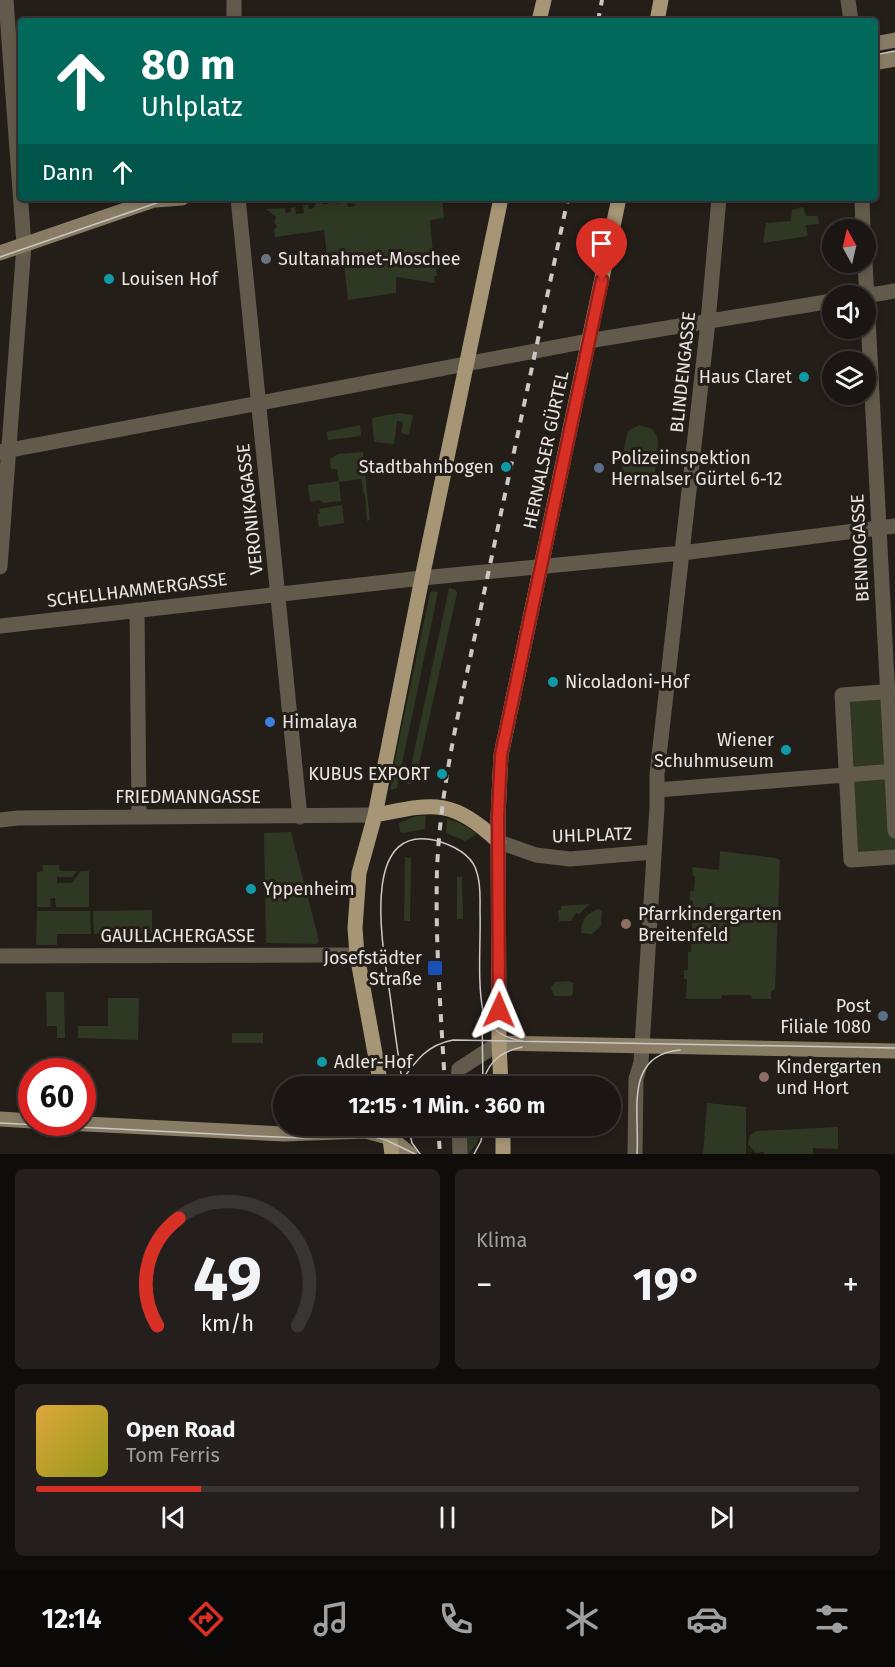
<!DOCTYPE html>
<html lang="de">
<meta charset="utf-8">
<style>
body{margin:0;font-family:"Fira Sans",sans-serif;background:#241f1c;color:#f1f3f6;height:100vh;display:flex;flex-direction:column;font-size:22px;white-space:nowrap}
*{box-sizing:border-box;margin:0}
p{font-size:20px;color:#a09fa0}
.icon{flex:none;width:33px;height:33px;fill:none;stroke:currentColor;stroke-width:2;stroke-linecap:round;stroke-linejoin:round}
.map{position:relative;height:1154px;overflow:hidden}
.panel{display:flex;flex-direction:column;gap:15px;padding:15px;background:#0f0c0a;flex:1}
.panel>*{flex:none}
.top-card{position:absolute;left:18px;top:18px;width:860px;height:183px;border-radius:6px;box-shadow:0 3px 9px #0003,0 0 0 2px #393533;background:#00695c;color:#fff;overflow:hidden}
.needle{width:39px;rotate:352deg}
.buttons{position:absolute;left:822px;top:219px;display:grid;gap:12px}
.buttons a{display:grid;place-items:center;width:54px;height:54px;border-radius:50%;background:#1b1613;box-shadow:0 3px 9px #0003,0 0 0 2px #393533;font-size:30px}
.speed{position:absolute;left:18px;top:1058px;display:flex;gap:12px;font-size:30px;font-weight:700;text-align:center}
.speed>*{display:grid;place-content:center;width:78px;height:78px;border-radius:50%;background:#1b1613;box-shadow:0 3px 9px #0003,0 0 0 2px #393533;line-height:1}
.speed .limit{border:9px solid #d22;background:#fff;color:#111}
.pin{position:absolute;display:grid;place-items:center;width:51px;height:51px;color:#fff;margin:-62px -26px;border-radius:50% 50% 50% 0;rotate:-45deg;box-shadow:0 0 6px #0007}
.pin .icon{rotate:45deg}
.me{position:absolute;width:66px;margin:-33px;rotate:1deg;stroke-linejoin:round;filter:drop-shadow(0 0 4px #0008)}
.turn{display:flex;align-items:center;gap:21px;height:126px;padding:0 24px;font-size:27px}
.turn .icon{width:78px;height:78px;stroke-width:2.5}
.turn b{display:block;font-size:42px;line-height:51px}
.then{display:flex;align-items:center;height:57px;padding:0 24px;background:#0003;gap:12px;font-size:22px}
.big{font-size:45px;font-weight:700;line-height:1.1}
.panel .widget{flex:1;display:flex;flex-direction:column;justify-content:center;gap:9px;min-width:0;padding:0 21px;border-radius:9px;background:#241f1c}
.panel .dial{align-items:center;gap:0}
.dial svg{height:156px;overflow:visible;fill:none;stroke:#393533;stroke-width:7;stroke-linecap:round;text-anchor:middle}
.dial text{fill:#f1f3f6;stroke:none}
.song{display:flex;align-items:center;gap:18px}
.cover{width:72px;height:72px;border-radius:9px;background:linear-gradient(135deg,hsl(40 70% 55%),hsl(60 70% 35%))}
.played{height:6px;border-radius:3px;background:linear-gradient(90deg,#d93025 20%,#393533 20%)}
.keys{display:flex;justify-content:space-around;direction:ltr}
.heat{display:flex;justify-content:space-between;align-items:center;font-size:33px;direction:ltr}
.panel .tiles{flex:1;display:grid;gap:15px;grid-template-columns:1fr 1fr}
.widget:last-child{grid-column:span 2}
.trip{position:absolute;left:273px;top:1076px;width:348px;height:60px;border-radius:30px;background:#1b1613;box-shadow:0 3px 9px #0003,0 0 0 2px #393533;font-weight:700;line-height:60px;text-align:center}
.tabs{display:flex;height:96px;justify-content:space-around;align-items:center;background:#0b0908;color:#a09fa0}
.tabs .icon{width:42px;height:42px}
.tabs .selected{color:#d93025}
.tabs b{font-size:27px;color:#f1f3f6}
.map>svg:first-child{display:block}
.green{fill:#2e3822}
.lines{fill:none;stroke-linecap:round;stroke-linejoin:round}
.street{stroke:#625b4b;stroke-width:15}
.secondary{stroke:#887c64;stroke-width:15}
.primary{stroke:#a69676;stroke-width:15}
.tram{stroke:#cdc8c5;stroke-width:1.5}
.rail{stroke:#cdc8c5;stroke-width:4;stroke-dasharray:8 8;stroke-linecap:butt}
.route-casing{stroke:#8d1f18;stroke-width:15}
.route{stroke:#d93025;stroke-width:10}
.worship-dot{fill:#6b7280;stroke:#241e19;stroke-width:2}
.culture-dot{fill:#0f9aa8;stroke:#241e19;stroke-width:2}
.service-dot{fill:#5c6f8a;stroke:#241e19;stroke-width:2}
.shop-dot{fill:#3f7fe0;stroke:#241e19;stroke-width:2}
.education-dot{fill:#8d6e63;stroke:#241e19;stroke-width:2}
.transit-dot{fill:#1a4fb4;stroke:#241e19;stroke-width:2}
.labels{text-anchor:middle;stroke-width:6;stroke-linejoin:round;paint-order:stroke}
.poi-label{font-size:18px;fill:#eae5e2;stroke:#241e19;text-anchor:start}
.street-label{font-size:18px;fill:#eae5e2;stroke:#241e19}
</style>
<div class="map">
<svg width="895" height="1154" viewBox="0 0 895 1154">
<rect width="100%" height="100%" fill="#241e19"/>
<path class="green" d="M332 198 336 199 337 204 342 203V199L346 198 348 207 355 206 354 198H359L360 202 366 201 365 198H442L444 218 430 220 433 254H439L440 261H438L439 268 436 269 437 276H434L435 283 396 277V293L348 300 344 263 328 265 324 230 275 237 274 230 277 226 274 222 276 217 266 209 285 208 286 213 291 212V208L295 207 296 214 304 213 303 205H308L309 209 314 208 317 200H322L323 204H328V199Z
M803 207 806 216H818L819 224 806 225 808 236 763 243 766 223 791 221 792 210Z
M398 413 413 415 409 435 401 433 403 422 397 421 394 444 374 442 372 418Z
M360 425 361 436 328 440 326 432Z
M639 425 652 429C660 437 658 444 657 455 656 462 656 471 653 478 649 491 628 490 623 478 620 471 625 439 628 431Z
M363 452 370 520 367 521 365 495H364L361 479 339 482 341 501 323 503 319 500 310 502 308 485 339 481 337 469H331L330 459 338 454Z
M342 505 344 523 319 527 317 514H320L319 509Z
M449 588 456 590 457 593 415 782 407 785Z
M432 591 438 592 397 788 390 790 397 750 430 593Z
M895 691V857L851 860 842 695Z
M416 816H426L425 829 403 833 400 832 399 823Z
M447 819 462 824 477 834 465 841 446 833Z
M291 832 319 941 317 944 266 943 264 833Z
M720 851 776 858 780 860 775 989 771 992V999H752L751 995H722L721 999H686L687 979H684V970H688V952H691L692 922H689L690 906H693V901L690 900V891H694L695 877 693 876 692 867 719 870Z
M405 857 411 858 410 921H404Z
M43 865H59L60 871H77L72 877H57V883H72L81 871H89V907H56L55 898 50 899 51 907H37V872L43 871Z
M457 877H462L463 919H457Z
M590 904 579 914 576 913 571 921H559L558 910H561V906Z
M599 909 602 912 601 926 592 934 581 933C581 919 587 913 599 909Z
M152 910V933L94 934 93 911Z
M37 911H90L91 934H57V945H36Z
M569 981 573 983V994L571 996H554L551 988 555 982Z
M46 992H64L65 1038H57V1026H47Z
M108 998H139L138 1040 78 1038V1026H108Z
M232 1033H263V1043H232Z
M707 1103 746 1107V1154H703Z
M466 1125H480L478 1141 469 1154H467Z
M838 1127V1149L813 1148V1154H764L763 1152 756 1153 748 1144 750 1135 757 1131Z"/>
<g class="lines">
<path class="street" d="M848 0 851 21
M234 21V0
M238 198 300 817
M862 198 863 230
M865 262 895 831
M865 296 895 291
M0 452 588 341 832 301
M0 567 24 245 6 0
M137 610 139 816
M0 626 422 578 682 553 895 526
M895 691 842 695 851 860 895 857
M657 790 895 771
M0 820 18 818 375 815
M499 842 536 855 570 859 653 852
M0 956 357 955
M458 1086 459 1069 499 1043
M459 1125 460 1154
M635 1154 636 1079 641 1062 657 807V774L708 322 719 198"/>
<path class="secondary" d="M874 44 895 40
M874 63 895 59
M156 200 182 198
M0 253 160 198
M499 1043 895 1051
M0 1119 32 1121
M45 1122 284 1134 366 1131 391 1138 410 1154"/>
<path class="primary" d="M539 21 544 0
M657 21 661 0
M375 815C435 803 451 798 499 842
M381 1086 357 955 355 928 359 873 375 815 422 578 501 198
M501 1086 499 1043 498 816 501 755 619 198
M388 1125 392 1154
M503 1125V1154"/>
<path class="tram" d="M874 55 895 51
M0 257 171 198
M482 1012 483 1086
M484 1079C490 1059 504 1051 522 1047
M400 1083C415 1062 426 1045 453 1040L895 1048
M403 1086C398 1056 394 1025 390 995 384 954 356 816 441 842 456 847 473 856 477 873 481 885 480 898 480 910 481 941 477 981 483 1011 490 1030 503 1038 523 1041
M0 1123 254 1136 302 1138 367 1135 386 1140 415 1154
M408 1125 412 1143 420 1154
M474 1154 481 1141 484 1125
M637 1154C640 1114 623 1055 680 1050"/>
<path class="rail" d="M598 21 602 0
M445 1086C441 1014 435 942 437 870 439 819 447 770 457 720L568 198
M438 1125 440 1154"/>
</g>
<g class="lines">
<defs>
<path id="route" d="M499 1010 498 816 501 755 602 280"/>
</defs>
<use href="#route" class="route-casing"/>
<use href="#route" class="route"/>
</g>
<circle class="worship-dot" cx="266" cy="259" r="6"/>
<g class="culture-dot">
<circle cx="109" cy="279" r="6"/>
<circle cx="804" cy="377" r="6"/>
<circle cx="506" cy="467" r="6"/>
<circle cx="553" cy="682" r="6"/>
<circle cx="786" cy="750" r="6"/>
<circle cx="442" cy="774" r="6"/>
<circle cx="251" cy="889" r="6"/>
<circle cx="322" cy="1062" r="6"/>
</g>
<g class="service-dot">
<circle cx="599" cy="468" r="6"/>
<circle cx="883" cy="1016" r="6"/>
</g>
<circle class="shop-dot" cx="270" cy="722" r="6"/>
<g class="education-dot">
<circle cx="626" cy="924" r="6"/>
<circle cx="764" cy="1077" r="6"/>
</g>
<rect class="transit-dot" x="427" y="960" width="16" height="16" rx="3"/>
<g class="labels">
<g class="poi-label">
<text x="278" y="265">Sultanahmet-Moschee</text>
<text x="121" y="285">Louisen Hof</text>
<text x="792" y="383" text-anchor="end">Haus Claret</text>
<text x="611" y="464">Polizeiinspektion<tspan x="611" dy="21">Hernalser Gürtel 6-12</tspan></text>
<text x="494" y="473" text-anchor="end">Stadtbahnbogen</text>
<text x="565" y="688">Nicoladoni-Hof</text>
<text x="282" y="728">Himalaya</text>
<text x="774" y="746" text-anchor="end">Wiener<tspan x="774" dy="21">Schuhmuseum</tspan></text>
<text x="430" y="780" text-anchor="end">KUBUS EXPORT</text>
<text x="263" y="895">Yppenheim</text>
<text x="638" y="920">Pfarrkindergarten<tspan x="638" dy="21">Breitenfeld</tspan></text>
<text x="422" y="964" text-anchor="end">Josefstädter<tspan x="422" dy="21">Straße</tspan></text>
<text x="871" y="1012" text-anchor="end">Post<tspan x="871" dy="21">Filiale 1080</tspan></text>
<text x="334" y="1068">Adler-Hof</text>
<text x="776" y="1073">Kindergarten<tspan x="776" dy="21">und Hort</tspan></text>
</g>
<g class="street-label">
<text transform="translate(683 372) rotate(-84)" y="6">BLINDENGASSE</text>
<text transform="translate(546 450) rotate(-78)" y="6">HERNALSER GÜRTEL</text>
<text transform="translate(250 509) rotate(-96)" y="6">VERONIKAGASSE</text>
<text transform="translate(860 548) rotate(-93)" y="6">BENNOGASSE</text>
<text transform="translate(137 590) rotate(-7)" y="6">SCHELLHAMMERGASSE</text>
<text x="188" y="803">FRIEDMANNGASSE</text>
<text transform="translate(592 835) rotate(-2)" y="6">UHLPLATZ</text>
<text x="178" y="942">GAULLACHERGASSE</text>
</g>
</g>
</svg>
<div class="buttons">
<a><svg class="needle" viewBox="-14 -14 28 28"><path d="M0-13l5 13h-10z" fill="#e53935"/><path d="M0 13l5-13h-10z" fill="#a09fa0"/></svg></a>
<a><svg class="icon" aria-label="sound" viewBox="0 0 24 24"><path d="M4 9h4l5-4v14l-5-4H4zM17 9q2 3 0 6"/></svg></a>
<a><svg class="icon" aria-label="layers" viewBox="0 0 24 24"><path d="M12 4l9 5-9 5-9-5zM3 14l9 5 9-5"/></svg></a>
</div>
<div class="speed"><div class="limit">60</div></div>
<div class="pin" style="left:602px;top:280px;background:#d93025"><svg class="icon" aria-label="arrive" viewBox="0 0 24 24"><path d="M6 21V4h12l-3 4 3 4H6"/></svg></div>
<svg class="me" style="left:499px;top:1010px" viewBox="-20 -20 40 40"><path d="M0-17L14 15 0 8-14 15z" fill="#d93025" stroke="#fff" stroke-width="4"/></svg>
<div class="trip">12:15 · 1 Min. · 360 m</div>
<div class="top-card">
<div class="turn"><svg class="icon" aria-label="ahead" viewBox="0 0 24 24"><path d="M12 20V5M6 11l6-6 6 6"/></svg><div><b>80 m</b>Uhlplatz</div></div>
<div class="then">Dann<svg class="icon" aria-label="ahead" viewBox="0 0 24 24"><path d="M12 20V5M6 11l6-6 6 6"/></svg></div>
</div>
</div>
<section class="panel">
<div class="tiles">
<div class="widget dial"><svg viewBox="0 0 100 80">
<path d="M14 69A42 42 0 1 1 86 69"/>
<path d="M14 69A42 42 0 0 1 25 14" stroke="#d93025"/>
<text x="50" y="56" font-size="32" font-weight="700">49</text>
<text x="50" y="72" font-size="11">km/h</text>
</svg></div>
<div class="widget"><p>Klima</p>
<div class="heat"><a>−</a><b class="big">19°</b><a>+</a></div>
</div>
<div class="widget">
<div class="song"><i class="cover"></i><div><b>Open Road</b><p>Tom Ferris</p></div></div>
<div class="played"></div>
<div class="keys"><svg class="icon" aria-label="previous" viewBox="0 0 24 24"><path d="M18 5L8 12l10 7zM5 5v14"/></svg><svg class="icon" aria-label="pause" viewBox="0 0 24 24"><path d="M8 5v14M16 5v14"/></svg><svg class="icon" aria-label="next" viewBox="0 0 24 24"><path d="M6 5l10 7-10 7zM19 5v14"/></svg></div>
</div>
</div>
</section>
<nav class="tabs">
<b>12:14</b>
<svg class="icon selected" aria-label="directions" viewBox="0 0 24 24"><path d="M12 3l9 9-9 9-9-9zM9 14v-3h6M13 9l2 2-2 2"/></svg>
<svg class="icon" aria-label="music" viewBox="0 0 24 24"><path d="M9 18V5l10-2v13"/><circle cx="6" cy="18" r="3"/><circle cx="16" cy="16" r="3"/></svg>
<svg class="icon" aria-label="phone" viewBox="0 0 24 24"><path d="M5 4h4l2 5-3 2q2 4 5 5l2-3 5 2v4C11 20 4 13 5 4z"/></svg>
<svg class="icon" aria-label="climate" viewBox="0 0 24 24"><path d="M12 3v18M4 7l16 10M4 17L20 7"/></svg>
<svg class="icon" aria-label="car" viewBox="0 0 24 24"><path d="M5 17H2v-5l4-1 3-4h7l3 4 3 1v5h-3M9 17h6M6 11h13"/><circle cx="7" cy="17" r="2"/><circle cx="17" cy="17" r="2"/></svg>
<svg class="icon" aria-label="filters" viewBox="0 0 24 24"><path d="M4 7h16M4 17h16"/><circle cx="9" cy="7" r="2"/><circle cx="15" cy="17" r="2"/></svg>
</nav>
